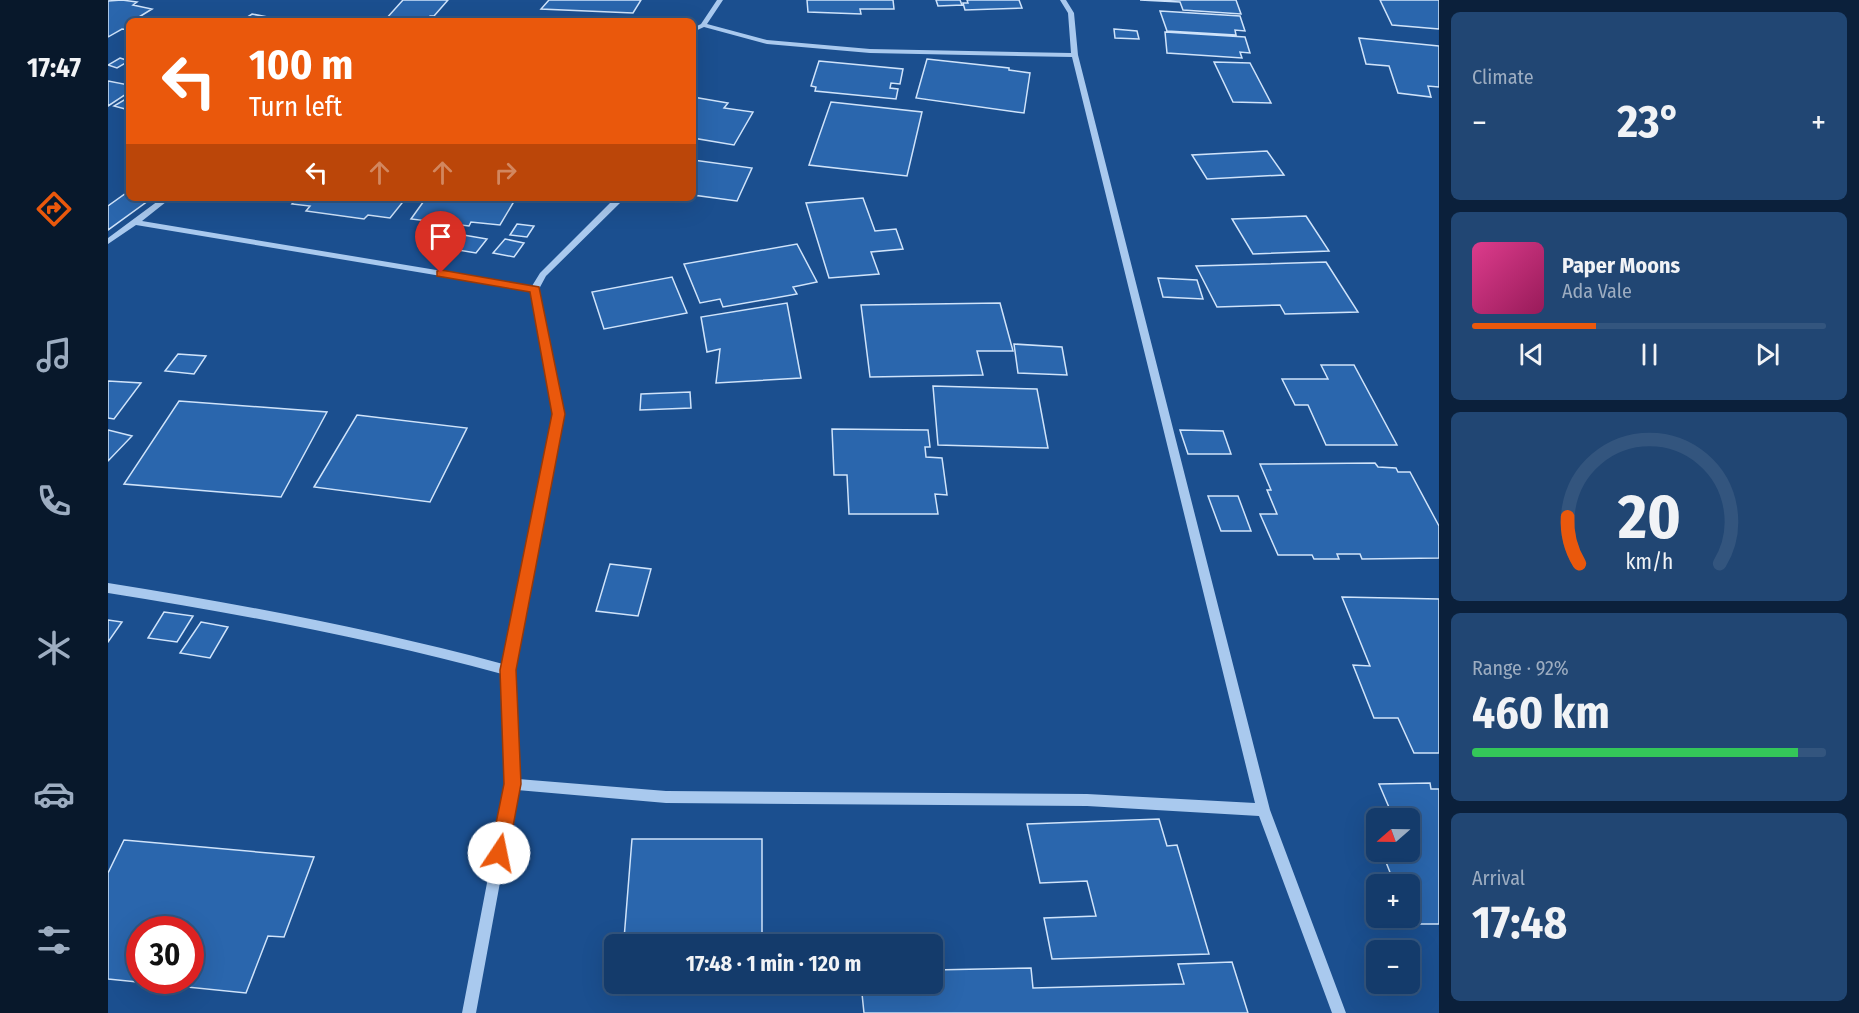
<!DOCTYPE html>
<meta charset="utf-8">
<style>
body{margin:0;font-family:"Fira Sans Condensed",sans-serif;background:#214673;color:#f1f3f6;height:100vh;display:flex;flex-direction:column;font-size:22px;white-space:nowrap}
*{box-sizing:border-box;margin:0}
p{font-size:20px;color:#9dadc1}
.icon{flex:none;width:33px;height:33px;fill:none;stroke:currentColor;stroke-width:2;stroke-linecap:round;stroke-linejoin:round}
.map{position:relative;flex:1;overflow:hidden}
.panel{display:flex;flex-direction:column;gap:12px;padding:12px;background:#0b203b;width:420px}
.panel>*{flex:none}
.banner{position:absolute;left:18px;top:18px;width:570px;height:183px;border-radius:9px;box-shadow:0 6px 24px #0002,0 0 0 2px #33557e;background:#ea580c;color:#fff;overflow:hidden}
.needle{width:39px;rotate:250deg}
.buttons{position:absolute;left:1258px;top:808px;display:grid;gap:12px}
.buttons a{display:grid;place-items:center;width:54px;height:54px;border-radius:9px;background:#143b6b;box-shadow:0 6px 24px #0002,0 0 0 2px #33557e;font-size:30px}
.speed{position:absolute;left:18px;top:916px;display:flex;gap:12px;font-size:30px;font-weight:700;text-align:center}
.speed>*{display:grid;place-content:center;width:78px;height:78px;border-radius:50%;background:#143b6b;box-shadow:0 6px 24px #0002,0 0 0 2px #33557e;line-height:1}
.speed .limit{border:9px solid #d22;background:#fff;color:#111}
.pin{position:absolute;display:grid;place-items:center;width:51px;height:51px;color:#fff;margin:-62px -26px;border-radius:50% 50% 50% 0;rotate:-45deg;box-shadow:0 0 6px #0007}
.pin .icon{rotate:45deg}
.me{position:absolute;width:66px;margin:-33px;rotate:11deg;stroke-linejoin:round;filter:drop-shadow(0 0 4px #0008)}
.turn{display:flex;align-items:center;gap:21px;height:126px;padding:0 24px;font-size:27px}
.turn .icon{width:78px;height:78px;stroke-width:2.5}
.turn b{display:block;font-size:42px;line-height:51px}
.lanes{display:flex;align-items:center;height:57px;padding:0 24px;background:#0003;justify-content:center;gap:30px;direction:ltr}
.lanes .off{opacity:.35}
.big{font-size:45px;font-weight:700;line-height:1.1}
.panel .tile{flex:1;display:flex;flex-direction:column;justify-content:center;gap:9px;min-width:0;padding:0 21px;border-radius:9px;background:#214673}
.panel .dial{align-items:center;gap:0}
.dial svg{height:156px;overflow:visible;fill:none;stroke:#33557e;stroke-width:7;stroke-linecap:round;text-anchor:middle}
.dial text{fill:#f1f3f6;stroke:none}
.song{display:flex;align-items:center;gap:18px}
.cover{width:72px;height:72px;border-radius:9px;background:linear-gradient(135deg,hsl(330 70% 55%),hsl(330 70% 35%))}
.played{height:6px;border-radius:3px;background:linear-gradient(90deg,#ea580c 35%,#33557e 35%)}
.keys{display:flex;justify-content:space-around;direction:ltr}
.heat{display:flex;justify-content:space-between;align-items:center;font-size:33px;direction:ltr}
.charge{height:9px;border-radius:4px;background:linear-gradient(90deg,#34c759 92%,#33557e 0)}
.trip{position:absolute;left:496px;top:934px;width:339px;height:60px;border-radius:9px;background:#143b6b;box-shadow:0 6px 24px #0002,0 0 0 2px #33557e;font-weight:700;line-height:60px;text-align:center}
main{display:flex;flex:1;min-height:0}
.tab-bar{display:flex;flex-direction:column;width:108px;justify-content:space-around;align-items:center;background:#08182b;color:#9dadc1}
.tab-bar .icon{width:42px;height:42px}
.tab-bar .selected{color:#ea580c}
.tab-bar b{font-size:27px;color:#f1f3f6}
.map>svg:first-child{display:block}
.building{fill:#2a66ad;stroke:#cfe3fa;stroke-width:1.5;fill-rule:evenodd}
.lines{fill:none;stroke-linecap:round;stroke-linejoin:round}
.minor{fill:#a9c9ee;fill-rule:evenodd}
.route{fill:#ea580c;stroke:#983908;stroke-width:1.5}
</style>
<main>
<nav class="tab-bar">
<b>17:47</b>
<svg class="icon selected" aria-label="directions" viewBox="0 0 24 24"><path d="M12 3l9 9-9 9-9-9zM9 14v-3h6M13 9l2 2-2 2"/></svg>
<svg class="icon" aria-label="music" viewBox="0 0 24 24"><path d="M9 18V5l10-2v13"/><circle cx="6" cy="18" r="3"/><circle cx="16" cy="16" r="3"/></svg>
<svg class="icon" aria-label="phone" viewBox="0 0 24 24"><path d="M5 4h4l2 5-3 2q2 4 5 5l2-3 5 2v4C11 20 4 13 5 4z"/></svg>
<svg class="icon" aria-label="climate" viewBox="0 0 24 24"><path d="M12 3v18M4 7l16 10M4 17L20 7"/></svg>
<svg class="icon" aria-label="car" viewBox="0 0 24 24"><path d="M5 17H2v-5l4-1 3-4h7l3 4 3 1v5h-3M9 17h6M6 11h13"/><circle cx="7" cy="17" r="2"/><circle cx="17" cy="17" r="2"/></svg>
<svg class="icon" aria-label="filters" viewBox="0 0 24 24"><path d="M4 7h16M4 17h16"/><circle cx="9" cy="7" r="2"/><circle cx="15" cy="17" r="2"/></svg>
</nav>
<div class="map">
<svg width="1331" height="1013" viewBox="0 0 1331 1013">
<rect width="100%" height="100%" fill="#1b4f8f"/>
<path class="building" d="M14 0 29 2 25 5 44 9 31 17 41 19 21 21V30L14 29 0 37V1Z
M295 0H340L326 16H322L318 21 277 20Z
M441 0H533L525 13 433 9Z
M699 0H785L786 9H752L753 14 700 12Z
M828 0H852L854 5 830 6Z
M859 0H911L914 8 857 10 855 3H860Z
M1032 0H1128L1133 14 1075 10 1072 2Z
M1272 0H1331V29L1284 25Z
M1052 11 1132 16 1137 31 1127 30 1128 35 1059 31Z
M144 14 180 21H133Z
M1006 29 1029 31 1031 39 1007 38Z
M1057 32 1137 37 1142 53 1132 52 1134 58 1059 53Z
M1251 38 1331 46V87L1320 86 1323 97 1290 93 1281 66 1258 64Z
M12 58 21 61 9 68 0 65Z
M819 59 901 68V70L922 73 916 113 808 98Z
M711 61 795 69 792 84 783 83 782 88 790 89 788 99 707 91 708 87 703 86Z
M1106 62 1142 63 1163 103 1125 102Z
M0 81 21 85V92L0 106Z
M21 97V110L6 106Z
M585 97 620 103 616 108 645 112 626 145 585 138Z
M723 102 814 112 799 176 701 165Z
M1159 151 1176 175 1099 179 1084 155Z
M585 160 644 168 629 201 585 195Z
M21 191V198H44L0 230V206Z
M189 198H298L282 218 260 215 256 219 198 211 202 206 184 204Z
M318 198H408L392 225 363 222 361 226 303 219Z
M755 198 767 231 788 229 795 249 763 252 771 274 721 278 698 203Z
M1198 216 1221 251 1145 254 1124 219Z
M409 224 426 226 419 237 402 235Z
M338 232 379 239 368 253 326 246Z
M397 239 416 243 406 257 385 253Z
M689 244 709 282 685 287 689 294 615 307 612 299 592 303 576 264Z
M1218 262 1250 312 1177 314 1172 305 1109 307 1088 266Z
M564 277 579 313 496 329 484 292Z
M1050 278 1089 280 1095 299 1055 297Z
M679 303 693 378 608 383 612 349 599 352 593 317Z
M892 303 905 351H869L875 375 762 377 753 305Z
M906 344 954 347 959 375 910 373Z
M70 354 98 356 86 374 57 371Z
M1213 365H1246L1289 445H1218L1200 405H1187L1174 379H1220Z
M0 381 33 383 6 419 0 418Z
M825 386 929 389 940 448 830 445Z
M582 392 583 408 532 410 533 394Z
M71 401 219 412 173 497 16 484Z
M249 415 359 428 322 502 206 487Z
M724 429 820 430 822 447H817L818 457 834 458 839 495 827 494 830 514H741L739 475H726Z
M0 430 24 436 0 461Z
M1072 430 1115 431 1123 454H1080Z
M1267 463 1270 467 1288 468 1290 472H1302L1331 526V558L1254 559 1252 554H1229L1231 559H1206L1204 555H1170L1152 514H1169L1159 490H1163L1152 464Z
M1100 496H1130L1143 531H1113Z
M502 564 543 569 530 616 488 611Z
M1234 597 1331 599V753H1306L1290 718H1266L1245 665 1262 666Z
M56 612 85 616 69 642 40 638Z
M0 620 14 622 0 642Z
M93 622 120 627 102 658 72 653Z
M1322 783 1323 789H1331V924H1303L1300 918 1302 885H1287L1274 852H1302V819H1286L1271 784Z
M1051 819 1059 846 1069 845 1101 954 944 959 936 918 988 916 979 881 932 883 919 824Z
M524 839H654V939H516Z
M16 840 206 857 176 937 160 936 138 993 0 979V873ZM32 930H82V981H32Z
M1124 962 1140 1013H756L753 984H825V970L923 968 925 988 1076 984 1070 964Z"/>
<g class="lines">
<path class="minor" d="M609 0H615L599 24 659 40 762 49 963 53 960 13 952 0H958L966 13 970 55 1162 810 1238 1013H1224L1151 816 979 806 558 803 409 790 368 1013H354L398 784 394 674C264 639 133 614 0 593V583C133 604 265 629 395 664L446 414 423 291 28 225 0 244V238L54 198H63L34 221 424 286 432 273 506 199H512V203L438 276 431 289 456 414 406 670 410 779 558 791 979 794 1147 803 964 57 762 53 659 44 596 27 585 32V28L593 24Z"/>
</g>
<path class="route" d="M333 270 431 287 457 414 408 670 413 784 400 853 397 859 391 862 385 859 382 853 396 784 392 670 444 414 422 292 329 276V271Z"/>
</svg>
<div class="buttons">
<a><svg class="needle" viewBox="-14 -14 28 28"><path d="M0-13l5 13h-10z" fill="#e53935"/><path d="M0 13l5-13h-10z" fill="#9dadc1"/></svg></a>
<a>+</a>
<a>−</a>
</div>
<div class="speed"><div class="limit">30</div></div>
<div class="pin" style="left:333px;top:273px;background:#d93025"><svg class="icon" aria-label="arrive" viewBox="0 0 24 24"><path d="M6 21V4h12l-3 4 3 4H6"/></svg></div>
<svg class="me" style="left:391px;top:853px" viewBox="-20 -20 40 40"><circle r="19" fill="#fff"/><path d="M0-13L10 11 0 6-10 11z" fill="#ea580c"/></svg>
<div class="trip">17:48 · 1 min · 120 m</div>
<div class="banner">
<div class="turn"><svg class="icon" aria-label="left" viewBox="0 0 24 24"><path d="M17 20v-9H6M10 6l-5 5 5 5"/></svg><div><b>100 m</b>Turn left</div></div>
<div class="lanes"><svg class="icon" aria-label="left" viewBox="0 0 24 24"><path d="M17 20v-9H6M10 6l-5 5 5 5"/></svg><svg class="icon off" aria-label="ahead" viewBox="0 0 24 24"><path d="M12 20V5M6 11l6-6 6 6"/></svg><svg class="icon off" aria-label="ahead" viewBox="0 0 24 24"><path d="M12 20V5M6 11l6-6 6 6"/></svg><svg class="icon off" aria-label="right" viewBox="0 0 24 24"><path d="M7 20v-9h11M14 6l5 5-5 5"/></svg></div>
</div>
</div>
<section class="panel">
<div class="tile"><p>Climate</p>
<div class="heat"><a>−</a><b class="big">23°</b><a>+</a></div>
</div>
<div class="tile">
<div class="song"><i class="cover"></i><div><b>Paper Moons</b><p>Ada Vale</p></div></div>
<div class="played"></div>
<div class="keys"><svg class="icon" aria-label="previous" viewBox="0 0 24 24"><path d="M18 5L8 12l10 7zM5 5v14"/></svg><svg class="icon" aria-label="pause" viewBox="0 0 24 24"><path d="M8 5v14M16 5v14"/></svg><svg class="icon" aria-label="next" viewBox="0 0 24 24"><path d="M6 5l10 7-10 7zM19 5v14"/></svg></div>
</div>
<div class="tile dial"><svg viewBox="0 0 100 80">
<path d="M14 69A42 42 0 1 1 86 69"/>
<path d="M14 69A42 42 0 0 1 8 45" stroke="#ea580c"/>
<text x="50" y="56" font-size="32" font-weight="700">20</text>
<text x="50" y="72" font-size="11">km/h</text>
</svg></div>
<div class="tile"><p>Range · 92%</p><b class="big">460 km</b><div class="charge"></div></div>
<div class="tile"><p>Arrival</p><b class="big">17:48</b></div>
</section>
</main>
